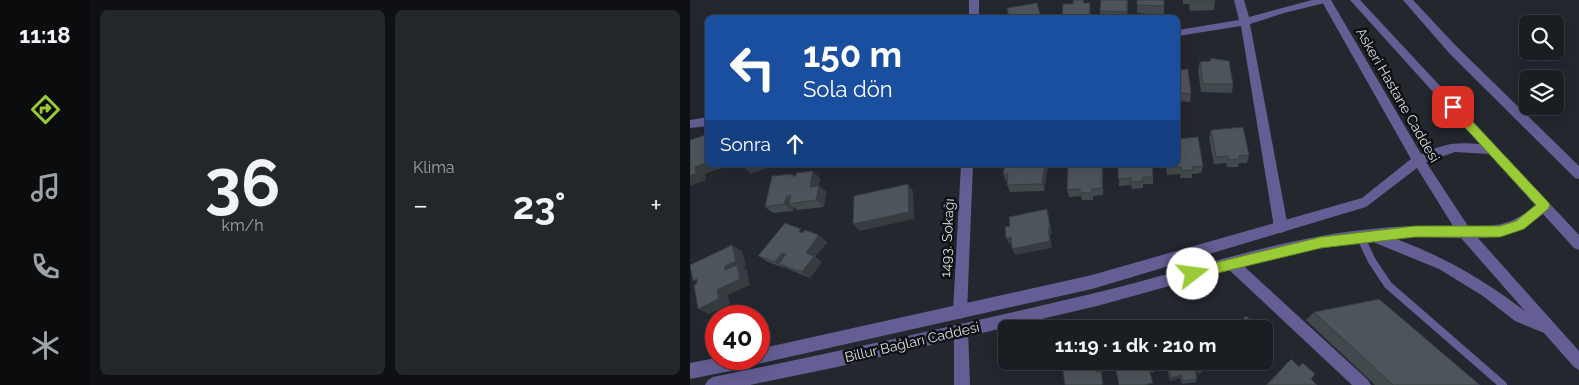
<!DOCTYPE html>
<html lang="tr">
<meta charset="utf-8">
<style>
body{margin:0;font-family:Raleway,sans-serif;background:#23262a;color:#f1f3f6;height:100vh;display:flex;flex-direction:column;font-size:19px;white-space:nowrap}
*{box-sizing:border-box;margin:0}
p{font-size:16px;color:#9fa2a5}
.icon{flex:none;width:28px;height:28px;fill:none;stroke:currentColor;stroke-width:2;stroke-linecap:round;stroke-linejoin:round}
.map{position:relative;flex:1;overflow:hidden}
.panel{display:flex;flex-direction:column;gap:10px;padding:10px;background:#0e1013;width:600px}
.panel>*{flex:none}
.banner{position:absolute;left:15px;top:15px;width:475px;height:152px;border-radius:8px;box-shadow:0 5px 20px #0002,0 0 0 1px #383b40;background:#1a4fa0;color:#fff;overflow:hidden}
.fabs{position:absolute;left:829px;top:15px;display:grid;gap:10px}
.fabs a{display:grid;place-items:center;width:45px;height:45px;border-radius:8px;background:#1a1d22;box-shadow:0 5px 20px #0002,0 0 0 1px #383b40;font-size:25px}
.speed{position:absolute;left:15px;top:305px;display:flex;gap:10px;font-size:25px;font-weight:700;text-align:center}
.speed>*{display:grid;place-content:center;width:65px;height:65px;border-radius:50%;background:#1a1d22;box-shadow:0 5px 20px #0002,0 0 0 1px #383b40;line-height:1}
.speed .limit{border:8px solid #d22;background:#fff;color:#111}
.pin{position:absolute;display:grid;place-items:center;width:42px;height:42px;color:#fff;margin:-21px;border-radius:10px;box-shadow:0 2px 8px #0006}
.me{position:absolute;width:55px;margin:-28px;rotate:75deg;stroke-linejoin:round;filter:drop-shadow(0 0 4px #0008)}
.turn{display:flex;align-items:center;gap:18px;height:105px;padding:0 15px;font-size:22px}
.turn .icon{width:65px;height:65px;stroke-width:2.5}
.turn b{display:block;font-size:35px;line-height:42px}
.then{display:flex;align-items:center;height:48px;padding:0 15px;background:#0003;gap:10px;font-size:19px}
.big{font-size:38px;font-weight:700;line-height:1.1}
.panel .tile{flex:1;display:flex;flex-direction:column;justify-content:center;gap:8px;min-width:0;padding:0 18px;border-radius:8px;background:#23262a}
.panel .dial{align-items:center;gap:0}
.dial b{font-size:65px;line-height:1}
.heat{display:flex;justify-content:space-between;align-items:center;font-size:28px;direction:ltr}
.panel .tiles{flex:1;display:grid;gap:10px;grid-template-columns:repeat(2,1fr)}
.trip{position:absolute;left:308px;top:320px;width:275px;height:50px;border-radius:8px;background:#1a1d22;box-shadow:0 5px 20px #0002,0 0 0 1px #383b40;font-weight:700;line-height:50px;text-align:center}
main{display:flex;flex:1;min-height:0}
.tab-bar{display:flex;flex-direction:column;width:90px;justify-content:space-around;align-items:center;background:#0a0c0e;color:#9fa2a5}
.tab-bar .icon{width:35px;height:35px}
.tab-bar .current{color:#99cb36}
.tab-bar b{font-size:22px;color:#f1f3f6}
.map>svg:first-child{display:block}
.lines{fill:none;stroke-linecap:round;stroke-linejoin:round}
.service{stroke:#655e95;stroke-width:8}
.minor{fill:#655e95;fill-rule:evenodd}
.tertiary{fill:#655e95;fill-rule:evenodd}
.wall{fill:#42494d}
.shaded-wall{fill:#363c3f}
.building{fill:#4d555a;stroke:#363c3f}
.route{fill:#99cb36;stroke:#638423}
.labels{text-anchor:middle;stroke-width:5;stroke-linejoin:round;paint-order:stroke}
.street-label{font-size:14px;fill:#dcdfe3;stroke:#0e1013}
</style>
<main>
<nav class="tab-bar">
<b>11:18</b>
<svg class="icon current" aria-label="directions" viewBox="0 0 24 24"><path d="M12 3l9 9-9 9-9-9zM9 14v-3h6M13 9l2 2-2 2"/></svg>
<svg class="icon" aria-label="music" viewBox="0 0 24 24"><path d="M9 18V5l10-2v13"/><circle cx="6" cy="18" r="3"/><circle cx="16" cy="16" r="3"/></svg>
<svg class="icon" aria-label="phone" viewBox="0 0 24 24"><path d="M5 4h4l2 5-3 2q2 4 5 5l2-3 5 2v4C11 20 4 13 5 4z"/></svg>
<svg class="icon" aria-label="climate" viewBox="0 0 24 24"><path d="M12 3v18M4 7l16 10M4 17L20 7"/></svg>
</nav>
<section class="panel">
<div class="tiles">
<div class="tile dial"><b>36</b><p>km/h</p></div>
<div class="tile"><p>Klima</p>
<div class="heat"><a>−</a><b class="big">23°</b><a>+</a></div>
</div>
</div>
</section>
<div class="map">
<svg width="889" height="385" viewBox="0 0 889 385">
<rect width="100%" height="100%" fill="#23272e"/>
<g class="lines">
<path class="service" d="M671 238 682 261 698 285 813 385"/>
<path class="minor" d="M279 0H289V18H279Z
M544 0H554L559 17 622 0H641L639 2 594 13 560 24 598 227 596 231 591 233 586 231 584 227 551 26 488 36V30L549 20Z
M713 0H723L767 47 889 166V179L885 178 759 53Z
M18 117V126L0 128V120Z
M271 165H283L277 312 275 317 270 319 265 317 263 312Z
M541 257 546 259 678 380 681 385H662L536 267 534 263 536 259Z
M271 323 276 325 278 330 280 385H264V330L266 325Z"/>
<path class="tertiary" d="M631 0H641L731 154C755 144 763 142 790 144L660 0H670L889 235V250L884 248 853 214C833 231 815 238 788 238L889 351V370L884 367 854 333 825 321 793 296 749 269 683 242 631 248 541 269 407 306 147 367 60 385H15L18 380 23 377C151 351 278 323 405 293 481 275 554 250 631 236 674 228 719 225 763 226L727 168 676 207 402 289 67 364 61 367 0 379V363L26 358 69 359V349L402 275 672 198 721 159ZM765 152 799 154 845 205C821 226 809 226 778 226L736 162ZM725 237 771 238 835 311C794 280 753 256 706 239Z"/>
</g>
<path class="wall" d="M438 0 437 18H410V11Z
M447 0 474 6V15L447 13Z
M493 0H525L524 10 500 11 499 4H493Z
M520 58 543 84 542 93 511 92 508 70 510 62 520 61Z
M488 67 501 94 500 102 488 101Z
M521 130 559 155 557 163H549L548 167H537L536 163 524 164 519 138Z
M358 165 354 191 320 192 317 185V181H316L313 174Z
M413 165V195L403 196V200H392L391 196 379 197 377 190Z
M428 165 463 177V184H453V188L442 189 441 185 429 186Z
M476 165H488L513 166 511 173 502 174V178H490V174L477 175Z
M102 174 104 176 130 178 129 186 136 192 134 207 107 210 104 207 103 211 83 213 75 207Z
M114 231 137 242 125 257 132 262 120 278 98 269 94 267V268L78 262 68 256Z
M624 312 790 385H685L616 320Z
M601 359 609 366 613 363 621 379 627 385H576L597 363Z
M475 361H512L511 363 513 370 511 373 506 374 507 379 506 382 492 384 490 378 480 381Z
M545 361H559L552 368Z"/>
<path class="shaded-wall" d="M400 3 401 18H399Z
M18 162V165H35V167L15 174 16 180 0 186V176L5 167Z
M56 165H78V168L61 174 52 166Z
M355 165H358L354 191 352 184Z
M123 171 130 178 127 194 120 187Z
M218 184 223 191 224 219 170 231 163 224Z
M129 186 136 192 134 207 126 200Z
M97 196 105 202 99 204 104 207 103 211 94 204Z
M357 209 359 216 362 234 360 235 362 248 325 255 322 249 358 228Z
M129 235 137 242 125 257 132 262 120 278 112 272 116 253Z
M321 237 324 243 319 244 316 238Z
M42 245 52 251 56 266 53 268 57 270 60 285 38 295 40 304 19 314 8 309 27 290 35 270V266Z
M92 253 101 259 89 264 94 267V268L85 262Z
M513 370 511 373 504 375 505 372Z
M491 375 490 378 480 381 481 378Z"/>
<path class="building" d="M383 0H394L393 3H400L399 18H372L373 4H383Z
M411 0H437V12L410 11Z
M447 0H474V6L447 5Z
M501 0H525V2H501Z
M347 3 351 18H319L317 8Z
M520 58 539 61 543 84H513L510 62 521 61Z
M488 67H489V70L498 69 501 94 488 93Z
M553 127 559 155 549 156 550 159 539 160 538 156 526 157 521 130Z
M18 134V162L5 167 6 173 0 176V140Z
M508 137 513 166 502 167 503 170 492 171 491 167 478 168V165H488V139Z
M315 165H355L352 184 317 185 318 174H313Z
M378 165H412V188L402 189V193H390V189L377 190Z
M428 165H462L463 177H453V181L442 182 441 178 428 179Z
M123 171 120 187 129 186 126 200 99 204 101 195 97 196 94 204 75 207 82 176 102 174 101 176H106V173Z
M218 184 219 212 163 224 164 196Z
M357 209 360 228H358L360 241 322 249 321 237 316 238 315 227 320 226 319 217Z
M95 223 111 229 109 232 113 233 115 230 129 235 116 253 124 256 112 272 89 264 96 254 92 253 85 262 68 256Z
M42 245 46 261 35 266V270L47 265 50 279 27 290 29 299 8 309 4 285 7 283V279L3 281 0 265Z
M689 299 790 385H703L624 312Z
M556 316 564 323 568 320 579 330 575 334 581 340 575 346 577 349 574 352V329H544Z
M601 359 609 367 613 363 625 374 621 379 627 385H577Z
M384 361H404L406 372 411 371 413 384 411 385H375L372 364Z
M424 361H462L464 372H460L463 383 455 385H429Z
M477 361H511L513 370 505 372 507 379 493 381 491 375 481 378Z
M551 361H559L555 365Z"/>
<path class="route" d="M763 103 766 104 858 202 860 205 858 209 834 229 810 237H725L631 248 503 279 498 278 497 274 498 269 503 268 631 237 725 226H810L826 221 846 205 759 110 758 107Z"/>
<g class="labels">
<g class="street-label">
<text transform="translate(708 95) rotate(60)" y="5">Askeri Hastane Caddesi</text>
<text transform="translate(257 238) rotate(-87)" y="5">1493. Sokağı</text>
<text transform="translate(222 342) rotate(-13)" y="5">Billur Bağları Caddesi</text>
</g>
</g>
</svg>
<div class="fabs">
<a><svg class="icon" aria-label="search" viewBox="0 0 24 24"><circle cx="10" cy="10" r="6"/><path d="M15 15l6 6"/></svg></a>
<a><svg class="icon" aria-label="layers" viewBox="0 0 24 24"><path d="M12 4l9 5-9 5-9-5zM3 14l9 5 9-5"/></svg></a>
</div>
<div class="speed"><div class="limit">40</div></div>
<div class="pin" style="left:763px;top:107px;background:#d93025"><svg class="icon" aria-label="arrive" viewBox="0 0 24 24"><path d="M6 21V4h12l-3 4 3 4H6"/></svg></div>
<svg class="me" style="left:503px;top:274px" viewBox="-20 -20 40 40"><circle r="19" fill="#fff"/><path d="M0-13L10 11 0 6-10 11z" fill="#99cb36"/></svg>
<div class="trip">11:19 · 1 dk · 210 m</div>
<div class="banner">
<div class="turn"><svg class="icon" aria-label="left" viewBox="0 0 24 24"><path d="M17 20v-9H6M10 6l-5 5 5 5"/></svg><div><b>150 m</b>Sola dön</div></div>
<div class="then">Sonra<svg class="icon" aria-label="ahead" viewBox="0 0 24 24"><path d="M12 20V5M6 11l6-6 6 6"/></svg></div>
</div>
</div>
</main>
